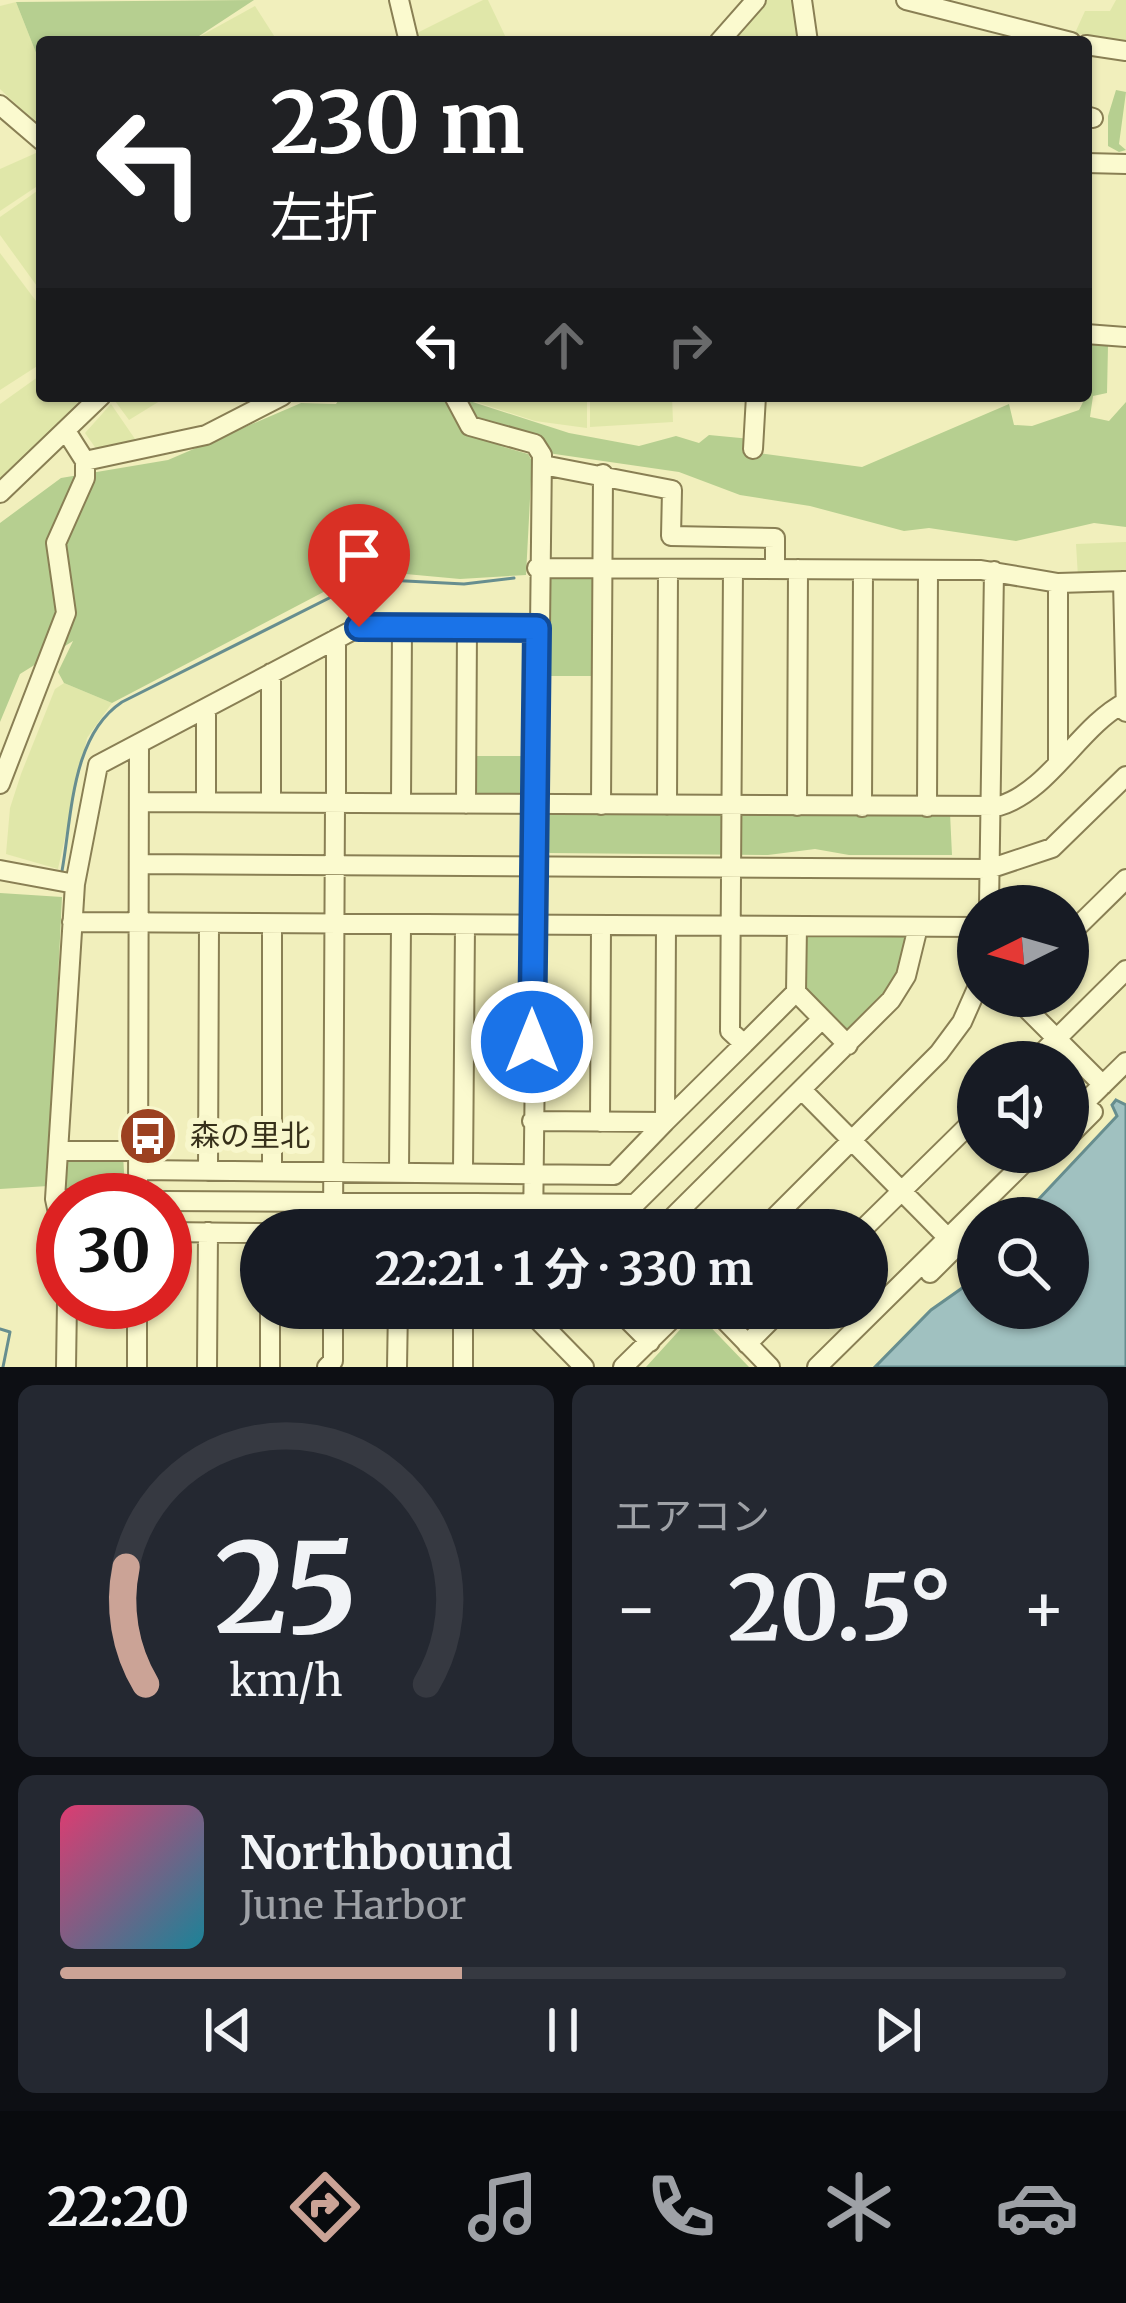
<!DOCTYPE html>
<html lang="ja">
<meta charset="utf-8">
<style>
body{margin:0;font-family:Merriweather,"Noto Sans JP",serif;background:#242831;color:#f1f3f6;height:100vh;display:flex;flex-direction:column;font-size:45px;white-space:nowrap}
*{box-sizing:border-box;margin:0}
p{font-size:39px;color:#9ea1a6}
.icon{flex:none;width:66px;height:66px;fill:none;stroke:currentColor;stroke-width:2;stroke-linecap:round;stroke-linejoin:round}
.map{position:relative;height:1367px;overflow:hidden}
.sheet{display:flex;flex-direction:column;gap:18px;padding:18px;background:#0d0f14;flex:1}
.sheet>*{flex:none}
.top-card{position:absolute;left:36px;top:36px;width:1056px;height:366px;border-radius:12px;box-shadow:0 3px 9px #0004;background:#202124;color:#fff;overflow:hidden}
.needle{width:78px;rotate:265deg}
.tools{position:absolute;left:957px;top:885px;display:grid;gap:24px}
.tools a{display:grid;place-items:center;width:132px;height:132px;border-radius:50%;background:#171b24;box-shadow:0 3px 9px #0004;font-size:60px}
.speed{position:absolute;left:36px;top:1173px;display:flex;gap:24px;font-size:60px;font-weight:700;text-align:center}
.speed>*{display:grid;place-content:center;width:156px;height:156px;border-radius:50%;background:#171b24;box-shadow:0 3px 9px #0004;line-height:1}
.speed .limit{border:18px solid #d22;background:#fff;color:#111}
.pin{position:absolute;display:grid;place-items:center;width:102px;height:102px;color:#fff;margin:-123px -51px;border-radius:50% 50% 50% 0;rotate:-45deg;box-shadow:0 0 12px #0007}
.pin .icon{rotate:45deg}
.me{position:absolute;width:132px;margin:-66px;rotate:0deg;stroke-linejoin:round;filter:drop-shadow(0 0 9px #0008)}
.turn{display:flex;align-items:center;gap:42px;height:252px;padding:0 36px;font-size:54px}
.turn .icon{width:156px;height:156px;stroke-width:2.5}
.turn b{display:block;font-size:84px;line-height:102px}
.lanes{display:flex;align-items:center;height:114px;padding:0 36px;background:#0003;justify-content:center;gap:60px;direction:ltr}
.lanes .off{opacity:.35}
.big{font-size:90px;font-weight:700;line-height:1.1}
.sheet .card{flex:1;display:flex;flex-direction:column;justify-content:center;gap:18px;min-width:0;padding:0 42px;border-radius:18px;background:#242831}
.sheet .dial{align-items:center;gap:0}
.dial svg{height:312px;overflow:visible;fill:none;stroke:#363941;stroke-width:7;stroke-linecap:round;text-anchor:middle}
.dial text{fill:#f1f3f6;stroke:none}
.song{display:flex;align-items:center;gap:36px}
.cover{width:144px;height:144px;border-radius:18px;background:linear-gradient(135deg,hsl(340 70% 55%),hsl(190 70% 35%))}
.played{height:12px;border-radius:6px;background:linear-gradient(90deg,#cba396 40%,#363941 40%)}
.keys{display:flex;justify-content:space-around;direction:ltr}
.heat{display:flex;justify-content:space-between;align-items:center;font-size:66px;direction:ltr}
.sheet .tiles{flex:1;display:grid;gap:18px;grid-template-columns:1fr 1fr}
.card:last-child{grid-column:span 2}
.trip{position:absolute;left:240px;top:1209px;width:648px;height:120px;border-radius:60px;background:#171b24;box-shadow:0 3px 9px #0004;font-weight:700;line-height:120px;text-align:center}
.dock{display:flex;height:192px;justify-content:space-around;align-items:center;background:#090b0e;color:#9ea1a6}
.dock .icon{width:84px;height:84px}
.dock .selected{color:#cba396}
.dock b{font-size:54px;color:#f1f3f6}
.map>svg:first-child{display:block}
.farmland{fill:#e0e7a9}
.green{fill:#b6cf90}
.water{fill:#a0c1c0;stroke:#678e8f;stroke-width:3}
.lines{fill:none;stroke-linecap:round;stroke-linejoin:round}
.stream{stroke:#678e8f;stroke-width:3}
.minor-casing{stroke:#897f54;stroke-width:22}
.minor{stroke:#fbfacf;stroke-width:18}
.route-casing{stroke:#114b97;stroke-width:30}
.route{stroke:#1a73e8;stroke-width:21}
.labels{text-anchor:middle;stroke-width:12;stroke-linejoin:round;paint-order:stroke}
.poi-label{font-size:30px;fill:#37301a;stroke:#f8f7cc;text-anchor:start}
</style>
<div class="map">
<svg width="1126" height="1367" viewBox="0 0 1126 1367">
<rect width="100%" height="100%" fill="#f1efbc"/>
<path class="farmland" d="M483 0H488L508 42H416L415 34Z
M767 0H797L801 42H731Z
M1116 0H1126V43L1075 33 1085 11H1110Z
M16 2 42 68V129L0 89V6Z
M255 6 278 42H190L215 28Z
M36 153 42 158V183L0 211V169Z
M40 189 42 192V293L0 235V217Z
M0 253 42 309V363L0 390Z
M42 374V396H92L0 484V404Z
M122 396H168L129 420 115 401Z
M474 396H587V428L535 421 473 401Z
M590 396H672L673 422 590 427Z
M111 404 135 439 133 444 97 450 85 433Z
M1126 542V575L1078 577 1076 544Z
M64 683 112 703 87 738 58 869 6 854 10 808 21 774 55 689Z"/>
<path class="green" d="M254 0 190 42H42V68L16 2Z
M1116 90 1126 92 1119 144 1126 150 1119 152 1108 146V116Z
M1088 340 1108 346 1107 393 1093 396 1090 417 1109 421 1126 402V527L1094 523 1016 541 929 528 904 531 810 506 740 495 679 472 500 446 528 454 532 461 526 575 460 579 373 571 354 576 112 703 64 683 58 672 73 641 20 674 0 722V523L61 478 168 460 301 403 336 404 341 396H454L569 433 639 446 676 436 699 443 709 435 751 439V452L862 467 1009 404 1014 425 1032 426 1079 410 1086 396Z
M594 574 597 676H542L544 577Z
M475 756H524L523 797H476Z
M549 811 950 813 952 855H849L815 849 768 855 550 853 545 850 543 817Z
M0 893 62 897 48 1186 0 1189Z
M907 933 912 937 890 992 846 1038 802 993 806 934Z
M66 1154H123L125 1190 63 1189Z
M696 1312 749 1367H646Z"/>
<path class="water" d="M1116 1100 1126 1105V1367H875L931 1310 978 1277V1308H1068V1218H1021L1117 1116 1112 1105Z"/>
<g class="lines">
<path class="stream" d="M62 871C72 816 71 736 122 702L367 579 464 584 514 578
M0 1329 10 1332 3 1367"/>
<defs>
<path id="minor" d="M399 0 409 42
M802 0 808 42
M906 0 1071 42
M719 42 756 0
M1086 45 1126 51
M0 105 42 141
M1086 116 1093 118
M1086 163 1126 164
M1086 334 1126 337
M454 396 470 426 535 444 542 455 533 1230
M66 431 85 461 206 435 282 396
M753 449 756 396
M543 465 672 490 671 536 775 538V569
M0 493 101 396
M537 568 981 570 1058 583 1126 581
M1123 581 1126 712
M1058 583V760
M336 639V803
M206 708V802
M0 784 66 613 56 543 85 478V461
M139 802 999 806C1050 791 1079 726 1126 702
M271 802V673
M401 803 402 628
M466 804 467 628
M601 805 603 474
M667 805 668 569
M797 806 798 569
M862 807 863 570
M927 807 928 570
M140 864 989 869 1052 848 1126 776
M0 870 75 884
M989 906 994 571
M72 922 978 927
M272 924V1171
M1068 936 1126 879
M796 992 848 1045
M1014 996 1103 1085
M744 1044 796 992 797 927
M1033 1062 1126 970
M802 1090 948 1238
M1068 1119 1126 1062
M532 1121 665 1122 744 1044 730 1031 733 569
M600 1122 601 925
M1068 1137 1093 1112
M60 1151H138
M138 1170 614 1175 665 1122 666 926
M208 1171 209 924
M399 1171 401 925
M463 1171 465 925
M55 1199 136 1200
M138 1200 139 744
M165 1201 635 1204 822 1019
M333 1230 335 803
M660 1230 891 1000 906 976 918 927
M762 1230 939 1053 962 1022 978 986
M862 1230 978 1116
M165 1232 261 1233
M63 1236 55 1199 75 884 98 765 359 627 537 628
M930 1273 978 1225
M537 1308V1319L584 1367
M616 1308 650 1342
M713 1308 770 1367
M747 1344 783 1308
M66 1367 67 1302
M137 1367V1302
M207 1367 208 1232
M270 1367V1308
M327 1367 333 1361V1308
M397 1367 398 1308
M463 1367V1308
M623 1367 683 1308
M817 1367 1035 1152"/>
</defs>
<use href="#minor" class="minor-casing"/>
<use href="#minor" class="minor"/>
</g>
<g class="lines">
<defs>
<path id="route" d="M359 627 537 628 532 1042"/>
</defs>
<use href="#route" class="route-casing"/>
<use href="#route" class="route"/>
</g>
<defs>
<symbol id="bus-disc" viewBox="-11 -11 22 22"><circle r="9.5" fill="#9c4121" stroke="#f8f7cc"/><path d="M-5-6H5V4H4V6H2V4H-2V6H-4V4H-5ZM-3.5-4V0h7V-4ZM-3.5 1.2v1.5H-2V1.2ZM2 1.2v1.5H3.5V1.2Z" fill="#fff"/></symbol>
</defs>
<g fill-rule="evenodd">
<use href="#bus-disc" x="115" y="1103" width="66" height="66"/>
</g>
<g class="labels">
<g class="poi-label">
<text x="190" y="1146">森の里北</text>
</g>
</g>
</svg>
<div class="tools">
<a><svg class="needle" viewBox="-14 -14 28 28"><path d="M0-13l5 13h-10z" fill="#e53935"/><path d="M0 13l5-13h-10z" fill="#9ea1a6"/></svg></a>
<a><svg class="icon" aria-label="sound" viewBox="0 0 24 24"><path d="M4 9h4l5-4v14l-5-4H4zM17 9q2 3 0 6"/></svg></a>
<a><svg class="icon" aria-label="search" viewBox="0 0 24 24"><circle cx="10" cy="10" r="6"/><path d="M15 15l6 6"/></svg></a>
</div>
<div class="speed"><div class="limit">30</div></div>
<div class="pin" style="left:359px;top:627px;background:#d93025"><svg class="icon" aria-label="arrive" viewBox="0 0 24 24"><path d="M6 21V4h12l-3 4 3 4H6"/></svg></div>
<svg class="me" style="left:532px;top:1042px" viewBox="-20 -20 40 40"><circle r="17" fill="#1a73e8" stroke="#fff" stroke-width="3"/><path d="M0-11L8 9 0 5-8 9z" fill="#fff"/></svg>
<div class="trip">22:21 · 1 分 · 330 m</div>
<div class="top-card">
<div class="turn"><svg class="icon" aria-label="left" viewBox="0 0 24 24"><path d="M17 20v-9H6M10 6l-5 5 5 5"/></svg><div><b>230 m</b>左折</div></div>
<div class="lanes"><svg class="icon" aria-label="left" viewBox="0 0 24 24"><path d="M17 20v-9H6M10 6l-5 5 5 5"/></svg><svg class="icon off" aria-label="ahead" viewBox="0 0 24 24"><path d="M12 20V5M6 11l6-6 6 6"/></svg><svg class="icon off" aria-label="right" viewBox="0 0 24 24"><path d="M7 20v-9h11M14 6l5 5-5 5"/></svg></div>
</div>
</div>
<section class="sheet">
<div class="tiles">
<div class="card dial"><svg viewBox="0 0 100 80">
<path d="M14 69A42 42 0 1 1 86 69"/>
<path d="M14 69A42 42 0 0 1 9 39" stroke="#cba396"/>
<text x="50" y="56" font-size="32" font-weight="700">25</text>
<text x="50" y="72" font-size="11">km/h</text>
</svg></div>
<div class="card"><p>エアコン</p>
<div class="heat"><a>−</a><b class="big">20.5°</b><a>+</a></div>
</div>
<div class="card">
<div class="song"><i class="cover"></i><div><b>Northbound</b><p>June Harbor</p></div></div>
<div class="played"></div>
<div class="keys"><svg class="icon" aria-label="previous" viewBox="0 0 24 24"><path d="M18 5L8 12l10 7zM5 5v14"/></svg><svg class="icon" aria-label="pause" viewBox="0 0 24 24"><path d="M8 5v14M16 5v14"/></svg><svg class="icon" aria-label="next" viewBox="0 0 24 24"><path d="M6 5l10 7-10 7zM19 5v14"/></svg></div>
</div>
</div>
</section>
<nav class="dock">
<b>22:20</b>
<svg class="icon selected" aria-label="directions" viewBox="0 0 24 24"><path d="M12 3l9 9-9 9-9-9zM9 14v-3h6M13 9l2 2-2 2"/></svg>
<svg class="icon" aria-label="music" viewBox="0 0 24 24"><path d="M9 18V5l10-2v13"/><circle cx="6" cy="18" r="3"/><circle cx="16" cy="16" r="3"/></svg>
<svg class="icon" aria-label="phone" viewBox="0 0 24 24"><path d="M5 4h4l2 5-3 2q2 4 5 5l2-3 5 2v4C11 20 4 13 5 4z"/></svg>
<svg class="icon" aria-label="climate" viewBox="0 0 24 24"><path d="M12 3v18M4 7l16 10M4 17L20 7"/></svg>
<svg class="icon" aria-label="car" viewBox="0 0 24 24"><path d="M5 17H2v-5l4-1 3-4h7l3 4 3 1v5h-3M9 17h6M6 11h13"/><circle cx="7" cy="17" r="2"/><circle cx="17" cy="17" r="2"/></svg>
</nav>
